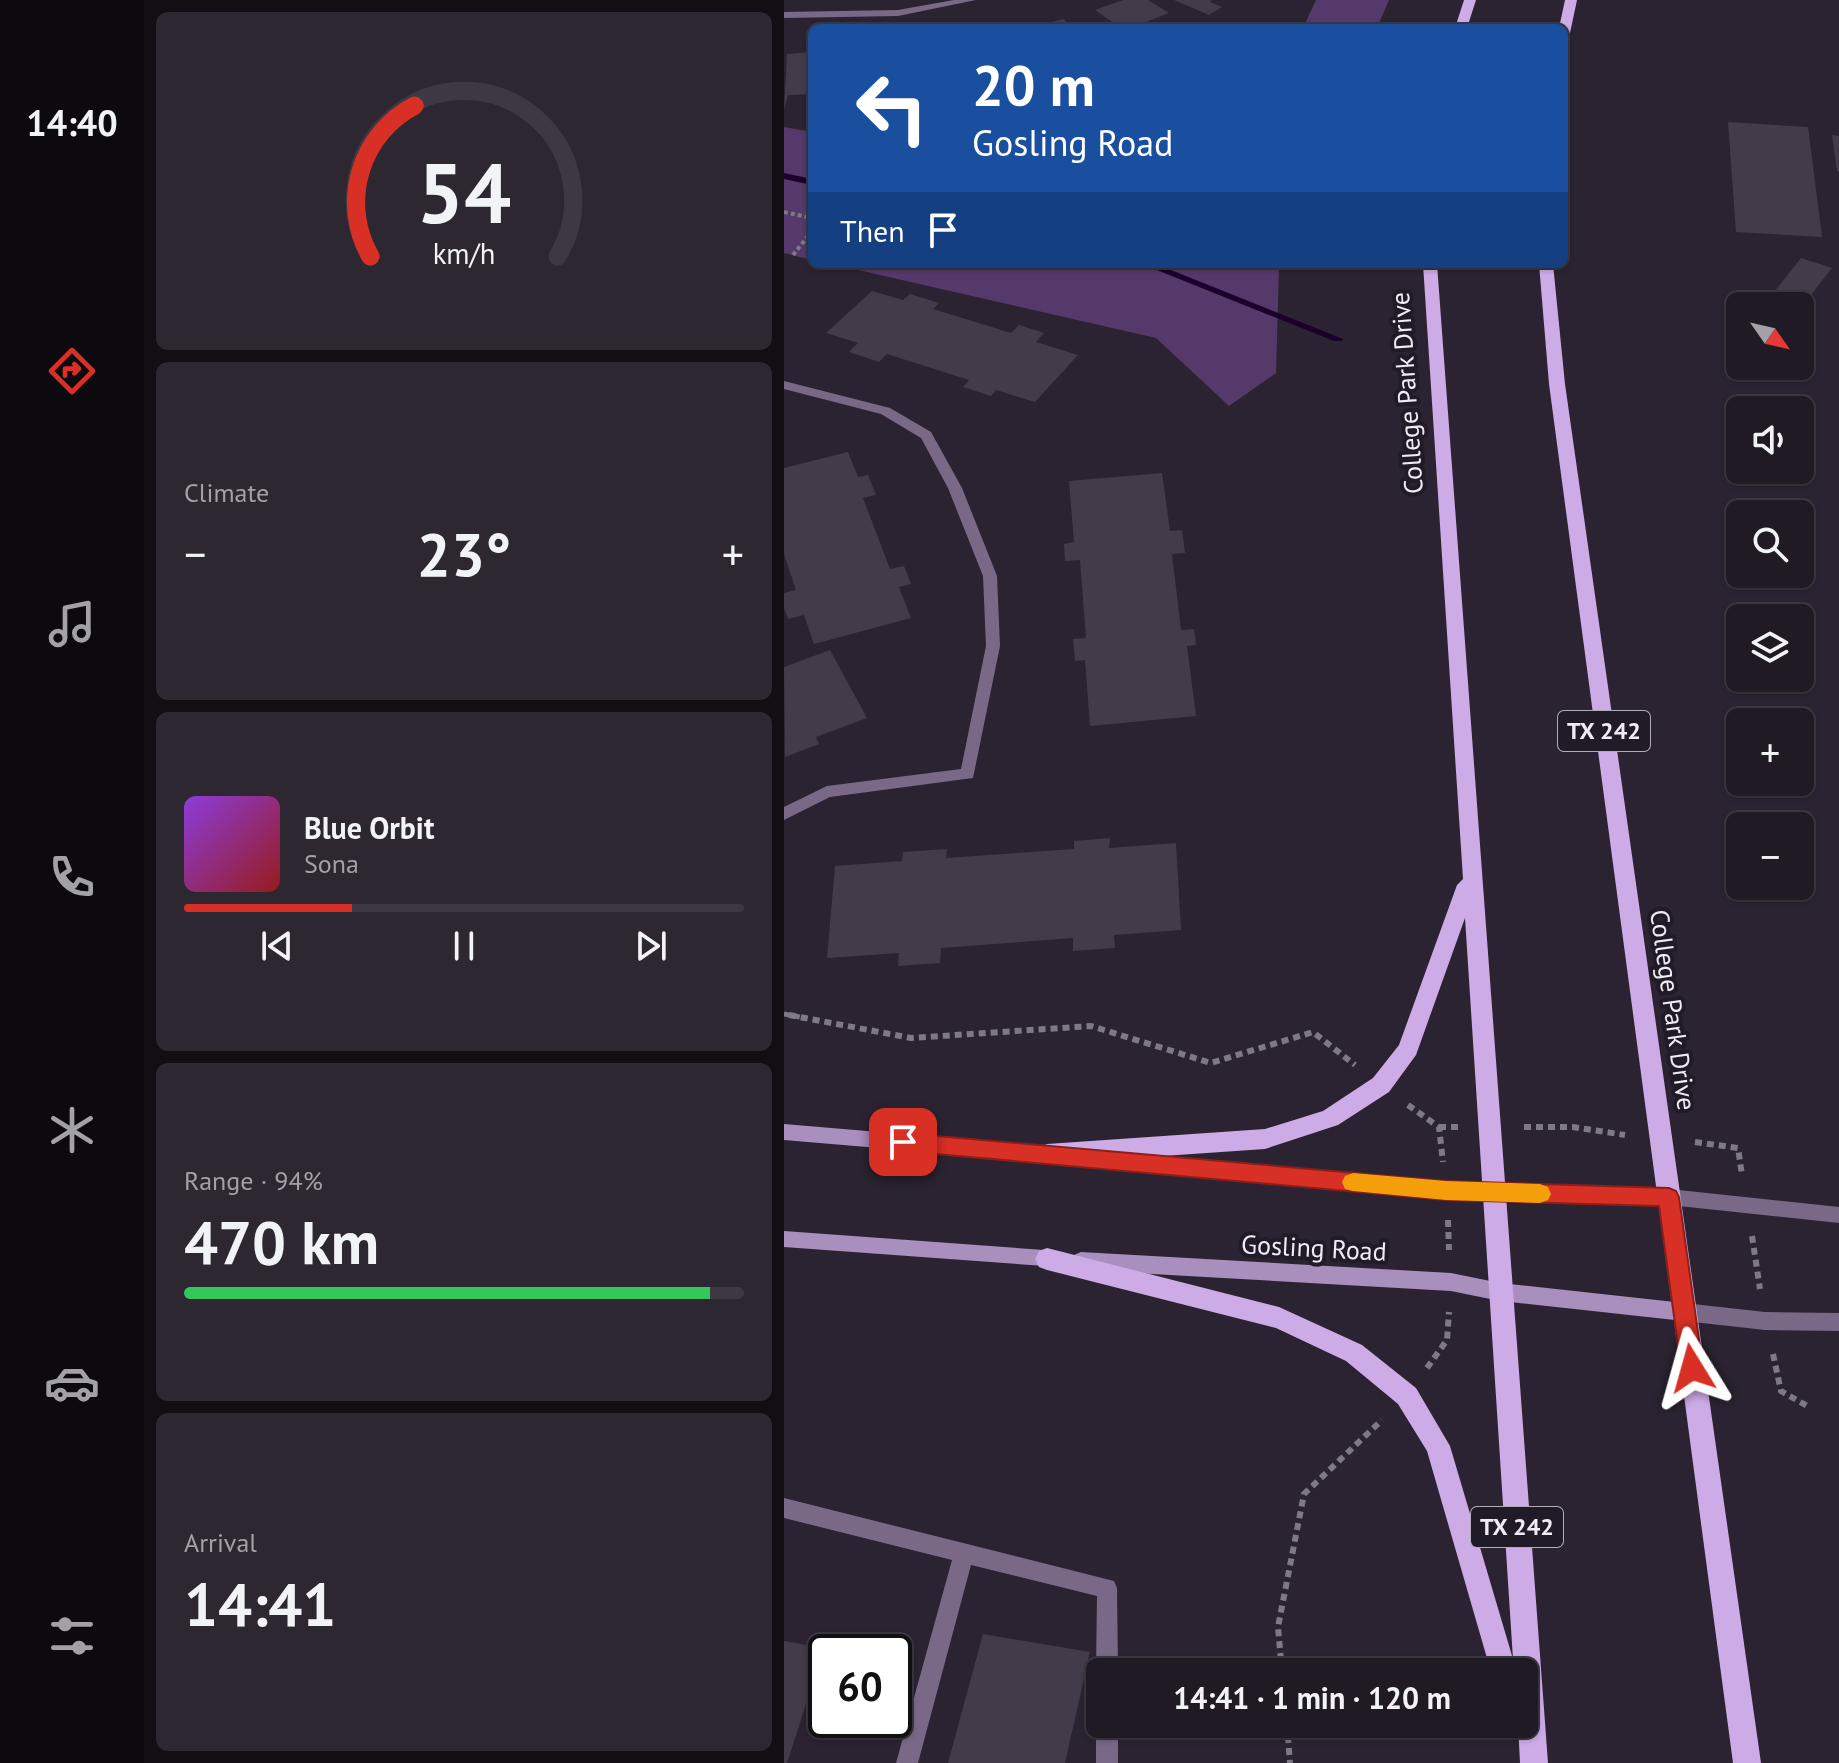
<!DOCTYPE html>
<meta charset="utf-8">
<style>
body{margin:0;font-family:"PT Sans",sans-serif;background:#2d2732;color:#f1f3f6;height:100vh;display:flex;flex-direction:column;font-size:30px;white-space:nowrap}
*{box-sizing:border-box;margin:0}
p{font-size:26px;color:#a2a1a7}
.icon{flex:none;width:44px;height:44px;fill:none;stroke:currentColor;stroke-width:2;stroke-linecap:round;stroke-linejoin:round}
.map{position:relative;flex:1;overflow:hidden}
.details{display:flex;flex-direction:column;gap:12px;padding:12px;background:#120e14;width:640px}
.details>*{flex:none}
.hud{position:absolute;left:24px;top:24px;width:760px;height:244px;border-radius:12px;box-shadow:0 2px 6px #0004,0 0 0 2px #3d3842;background:#1a4fa0;color:#fff;overflow:hidden}
.needle{width:52px;rotate:124deg}
.tools{position:absolute;left:942px;top:292px;display:grid;gap:16px}
.tools a{display:grid;place-items:center;width:88px;height:88px;border-radius:12px;background:#201a25;box-shadow:0 2px 6px #0004,0 0 0 2px #3d3842;font-size:40px}
.speed{position:absolute;left:24px;top:1634px;display:flex;gap:16px;font-size:40px;font-weight:700;text-align:center}
.speed>*{display:grid;place-content:center;width:104px;height:104px;border-radius:50%;background:#201a25;box-shadow:0 2px 6px #0004,0 0 0 2px #3d3842;line-height:1}
.speed .limit{border:4px solid #111;border-radius:12px;background:#fff;color:#111}
.pin{position:absolute;display:grid;place-items:center;width:68px;height:68px;color:#fff;margin:-34px;border-radius:16px;box-shadow:0 4px 12px #0006}
.me{position:absolute;width:88px;margin:-44px;rotate:352deg;stroke-linejoin:round;filter:drop-shadow(0 0 6px #0008)}
.turn{display:flex;align-items:center;gap:28px;height:168px;padding:0 32px;font-size:36px}
.turn .icon{width:104px;height:104px;stroke-width:2.5}
.turn b{display:block;font-size:56px;line-height:68px}
.then{display:flex;align-items:center;height:76px;padding:0 32px;background:#0003;gap:16px;font-size:30px}
.big{font-size:60px;font-weight:600;line-height:1.1}
.details .widget{flex:1;display:flex;flex-direction:column;justify-content:center;gap:12px;min-width:0;padding:0 28px;border-radius:12px;background:#2d2732}
.details .dial{align-items:center;gap:0}
.dial svg{height:208px;overflow:visible;fill:none;stroke:#3d3842;stroke-width:7;stroke-linecap:round;text-anchor:middle}
.dial text{fill:#f1f3f6;stroke:none}
.song{display:flex;align-items:center;gap:24px}
.cover{width:96px;height:96px;border-radius:12px;background:linear-gradient(135deg,hsl(270 70% 55%),hsl(0 70% 35%))}
.played{height:8px;border-radius:4px;background:linear-gradient(90deg,#d93025 30%,#3d3842 30%)}
.keys{display:flex;justify-content:space-around;direction:ltr}
.heat{display:flex;justify-content:space-between;align-items:center;font-size:44px;direction:ltr}
.charge{height:12px;border-radius:6px;background:linear-gradient(90deg,#34c759 94%,#3d3842 0)}
.trip{position:absolute;left:302px;top:1658px;width:452px;height:80px;border-radius:12px;background:#201a25;box-shadow:0 2px 6px #0004,0 0 0 2px #3d3842;font-weight:600;line-height:80px;text-align:center}
main{display:flex;flex:1;min-height:0}
.menu{display:flex;flex-direction:column;width:144px;justify-content:space-around;align-items:center;background:#0d0a0f;color:#a2a1a7}
.menu .icon{width:56px;height:56px}
.menu .selected{color:#d93025}
.menu b{font-size:36px;color:#f1f3f6}
.map>svg:first-child{display:block}
.green{fill:#56396b}
.lines{fill:none;stroke-linecap:round;stroke-linejoin:round}
.stream{fill:#1a002a;fill-rule:evenodd}
.building{fill:#433b4a}
.path-far2{stroke:#7f7984;stroke-width:4;stroke-dasharray:4 3;stroke-linecap:butt}
.path-far1{stroke:#7f7984;stroke-width:5;stroke-dasharray:6 4;stroke-linecap:butt}
.path{stroke:#7f7984;stroke-width:6;stroke-dasharray:7 5;stroke-linecap:butt}
.lane{fill:#796986;fill-rule:evenodd}
.street{fill:#796986;fill-rule:evenodd}
.secondary{fill:#a98fbd;fill-rule:evenodd}
.primary{fill:#cdabe7;fill-rule:evenodd}
.route{fill:#d93025;stroke:#8d1f18;stroke-width:2}
.slow{fill:#f59e0b}
.labels{text-anchor:middle;stroke-width:8;stroke-linejoin:round;paint-order:stroke}
.shield{fill:#211a27;stroke:#b2acb6;stroke-width:2}
.shield-label{font-size:24px;font-weight:bold;fill:#f0ebf4}
.street-label{font-size:26px;fill:#f0ebf4;stroke:#211a27}
</style>
<main>
<nav class="menu">
<b>14:40</b>
<svg class="icon selected" aria-label="directions" viewBox="0 0 24 24"><path d="M12 3l9 9-9 9-9-9zM9 14v-3h6M13 9l2 2-2 2"/></svg>
<svg class="icon" aria-label="music" viewBox="0 0 24 24"><path d="M9 18V5l10-2v13"/><circle cx="6" cy="18" r="3"/><circle cx="16" cy="16" r="3"/></svg>
<svg class="icon" aria-label="phone" viewBox="0 0 24 24"><path d="M5 4h4l2 5-3 2q2 4 5 5l2-3 5 2v4C11 20 4 13 5 4z"/></svg>
<svg class="icon" aria-label="climate" viewBox="0 0 24 24"><path d="M12 3v18M4 7l16 10M4 17L20 7"/></svg>
<svg class="icon" aria-label="car" viewBox="0 0 24 24"><path d="M5 17H2v-5l4-1 3-4h7l3 4 3 1v5h-3M9 17h6M6 11h13"/><circle cx="7" cy="17" r="2"/><circle cx="17" cy="17" r="2"/></svg>
<svg class="icon" aria-label="filters" viewBox="0 0 24 24"><path d="M4 7h16M4 17h16"/><circle cx="9" cy="7" r="2"/><circle cx="15" cy="17" r="2"/></svg>
</nav>
<section class="details">
<div class="widget dial"><svg viewBox="0 0 100 80">
<path d="M14 69A42 42 0 1 1 86 69"/>
<path d="M14 69A42 42 0 0 1 31 11" stroke="#d93025"/>
<text x="50" y="56" font-size="32" font-weight="700">54</text>
<text x="50" y="72" font-size="11">km/h</text>
</svg></div>
<div class="widget"><p>Climate</p>
<div class="heat"><a>−</a><b class="big">23°</b><a>+</a></div>
</div>
<div class="widget">
<div class="song"><i class="cover"></i><div><b>Blue Orbit</b><p>Sona</p></div></div>
<div class="played"></div>
<div class="keys"><svg class="icon" aria-label="previous" viewBox="0 0 24 24"><path d="M18 5L8 12l10 7zM5 5v14"/></svg><svg class="icon" aria-label="pause" viewBox="0 0 24 24"><path d="M8 5v14M16 5v14"/></svg><svg class="icon" aria-label="next" viewBox="0 0 24 24"><path d="M6 5l10 7-10 7zM19 5v14"/></svg></div>
</div>
<div class="widget"><p>Range · 94%</p><b class="big">470 km</b><div class="charge"></div></div>
<div class="widget"><p>Arrival</p><b class="big">14:41</b></div>
</section>
<div class="map">
<svg width="1055" height="1763" viewBox="0 0 1055 1763">
<rect width="100%" height="100%" fill="#2b2331"/>
<path class="green" d="M532 0H605L593 28H519Z
M0 127 28 132V260L0 253Z
M48 264H495L492 373 445 406 372 338Z"/>
<g class="lines">
<path class="stream" d="M0 173 28 179V185L0 179Z
M358 264H372L559 339 558 341H550Z"/>
</g>
<path class="building" d="M339 0H364L385 13 347 28H337L311 10Z
M390 0H428L426 2 438 7 425 15Z
M280 19 286 28H248V27Z
M28 52V94L4 95 0 110 3 54Z
M944 122 1024 127 1038 237 952 232Z
M1048 135 1055 136V171H1053Z
M1017 258 1048 268 1016 309V306H979Z
M88 291 119 300 126 294 155 303 149 309 227 333 235 325 260 333 252 342 294 355 251 402 212 390 207 396 179 387 185 380 103 354 95 362 65 352 74 343 42 333Z
M64 452 74 477 84 475 92 495 79 498 106 569 120 566 127 584 115 587 127 618 30 644 20 615 4 619 0 608V593L12 590 0 554V468Z
M378 473 386 531 398 530 401 553 388 554 397 630 410 629 412 645 403 646 412 716 306 726 301 660 291 661 289 639 302 638 296 560 281 561 280 544 290 542 285 481Z
M46 650 83 718 32 737 35 744 1 757 0 667Z
M326 838 325 848 392 843 397 930 330 935 331 948 289 951V938L157 948 156 963 114 966 115 953 43 958 51 866 118 861 119 852 163 849 162 858 290 849V841Z
M199 1634 306 1652 281 1763H164Z
M0 1641 40 1648 3 1763H0Z"/>
<g class="lines">
<path class="path-far2" d="M0 212 28 218
M9 255 28 231"/>
<path class="path-far1" d="M0 1014 16 1017"/>
<path class="path" d="M5 1015 127 1038 307 1026 427 1063 529 1032 571 1065
M624 1105 655 1127 659 1162
M655 1127H674
M740 1127H789L841 1135
M911 1142 954 1148 958 1175
M664 1220 665 1250
M968 1236 976 1289
M989 1354 997 1391 1025 1407
M643 1368 663 1340 665 1312
M498 1672 494 1627 520 1494 598 1420
M503 1724 506 1763"/>
<path class="lane" d="M0 381 106 408 147 432 178 488 213 576 216 646 189 778 46 797 0 820V807L43 786 177 769 202 646 199 576 164 488 137 438 97 414 0 389Z
M0 1498 330 1581 333 1588 334 1672H316V1680L312 1672 313 1596 187 1565 134 1763H112L168 1560 0 1518Z
M316 1716V1724H334V1763H312V1724Z"/>
<path class="street" d="M170 0H192L114 16 0 18V12L114 10Z
M885 1189 1055 1207V1223L885 1205 879 1203 876 1197 879 1191Z
M900 1303 981 1312 1055 1313V1331L981 1330 900 1321 893 1318 891 1312 893 1306Z"/>
<path class="secondary" d="M0 1124 273 1147 279 1149 282 1155 279 1161 273 1163 0 1140Z
M304 1150 662 1183 885 1189 891 1191 894 1197 891 1203 885 1205 662 1199 304 1166 298 1164 295 1158 298 1152Z
M0 1231 274 1251 281 1253 283 1259 281 1265 274 1267 0 1247Z
M297 1252 667 1273 716 1283 900 1303 907 1306 909 1312 907 1318 900 1321 716 1301 667 1291 297 1270 290 1267 288 1261 290 1255Z"/>
<path class="primary" d="M680 0H692L683 28H671Z
M781 0H793L786 33 780 37V28H775Z
M639 264H653L764 1763H736L734 1724H740V1672H707L643 1451 614 1404 562 1361 492 1328 263 1270 255 1267 251 1259 255 1251 263 1248 495 1307 578 1345 632 1388 666 1446 729 1659 681 918 632 1055 605 1092 554 1125 481 1149 263 1164 255 1161 252 1154 255 1147 263 1144 481 1129 539 1111 589 1078 615 1045 673 885 679 879Z
M755 264H769L781 384 977 1763H949L765 384Z"/>
</g>
<path class="route" d="M119 1133 662 1181 885 1188 892 1191 895 1197 919 1368 916 1375 908 1378 900 1375 897 1368 875 1206 662 1200 119 1151 111 1148 108 1142 111 1136Z"/>
<path class="slow" d="M569 1173 662 1181 756 1184 764 1187 767 1194 764 1200 756 1203 662 1200 569 1191 561 1189 558 1182 561 1176Z"/>
<g class="labels">
<g class="shield">
<rect x="774" y="711" width="92" height="40" rx="6"/>
<rect x="687" y="1507" width="92" height="40" rx="6"/>
</g>
<g class="shield-label">
<text x="820" y="739">TX 242</text>
<text x="733" y="1535">TX 242</text>
</g>
<g class="street-label">
<text transform="translate(623 393) rotate(-94)" y="9">College Park Drive</text>
<text transform="translate(889 1010) rotate(82)" y="9">College Park Drive</text>
<text transform="translate(530 1248) rotate(3)" y="9">Gosling Road</text>
</g>
</g>
</svg>
<div class="tools">
<a><svg class="needle" viewBox="-14 -14 28 28"><path d="M0-13l5 13h-10z" fill="#e53935"/><path d="M0 13l5-13h-10z" fill="#a2a1a7"/></svg></a>
<a><svg class="icon" aria-label="sound" viewBox="0 0 24 24"><path d="M4 9h4l5-4v14l-5-4H4zM17 9q2 3 0 6"/></svg></a>
<a><svg class="icon" aria-label="search" viewBox="0 0 24 24"><circle cx="10" cy="10" r="6"/><path d="M15 15l6 6"/></svg></a>
<a><svg class="icon" aria-label="layers" viewBox="0 0 24 24"><path d="M12 4l9 5-9 5-9-5zM3 14l9 5 9-5"/></svg></a>
<a>+</a>
<a>−</a>
</div>
<div class="speed"><div class="limit">60</div></div>
<div class="pin" style="left:119px;top:1142px;background:#d93025"><svg class="icon" aria-label="arrive" viewBox="0 0 24 24"><path d="M6 21V4h12l-3 4 3 4H6"/></svg></div>
<svg class="me" style="left:908px;top:1368px" viewBox="-20 -20 40 40"><path d="M0-17L14 15 0 8-14 15z" fill="#d93025" stroke="#fff" stroke-width="4"/></svg>
<div class="trip">14:41 · 1 min · 120 m</div>
<div class="hud">
<div class="turn"><svg class="icon" aria-label="left" viewBox="0 0 24 24"><path d="M17 20v-9H6M10 6l-5 5 5 5"/></svg><div><b>20 m</b>Gosling Road</div></div>
<div class="then">Then<svg class="icon" aria-label="arrive" viewBox="0 0 24 24"><path d="M6 21V4h12l-3 4 3 4H6"/></svg></div>
</div>
</div>
</main>
